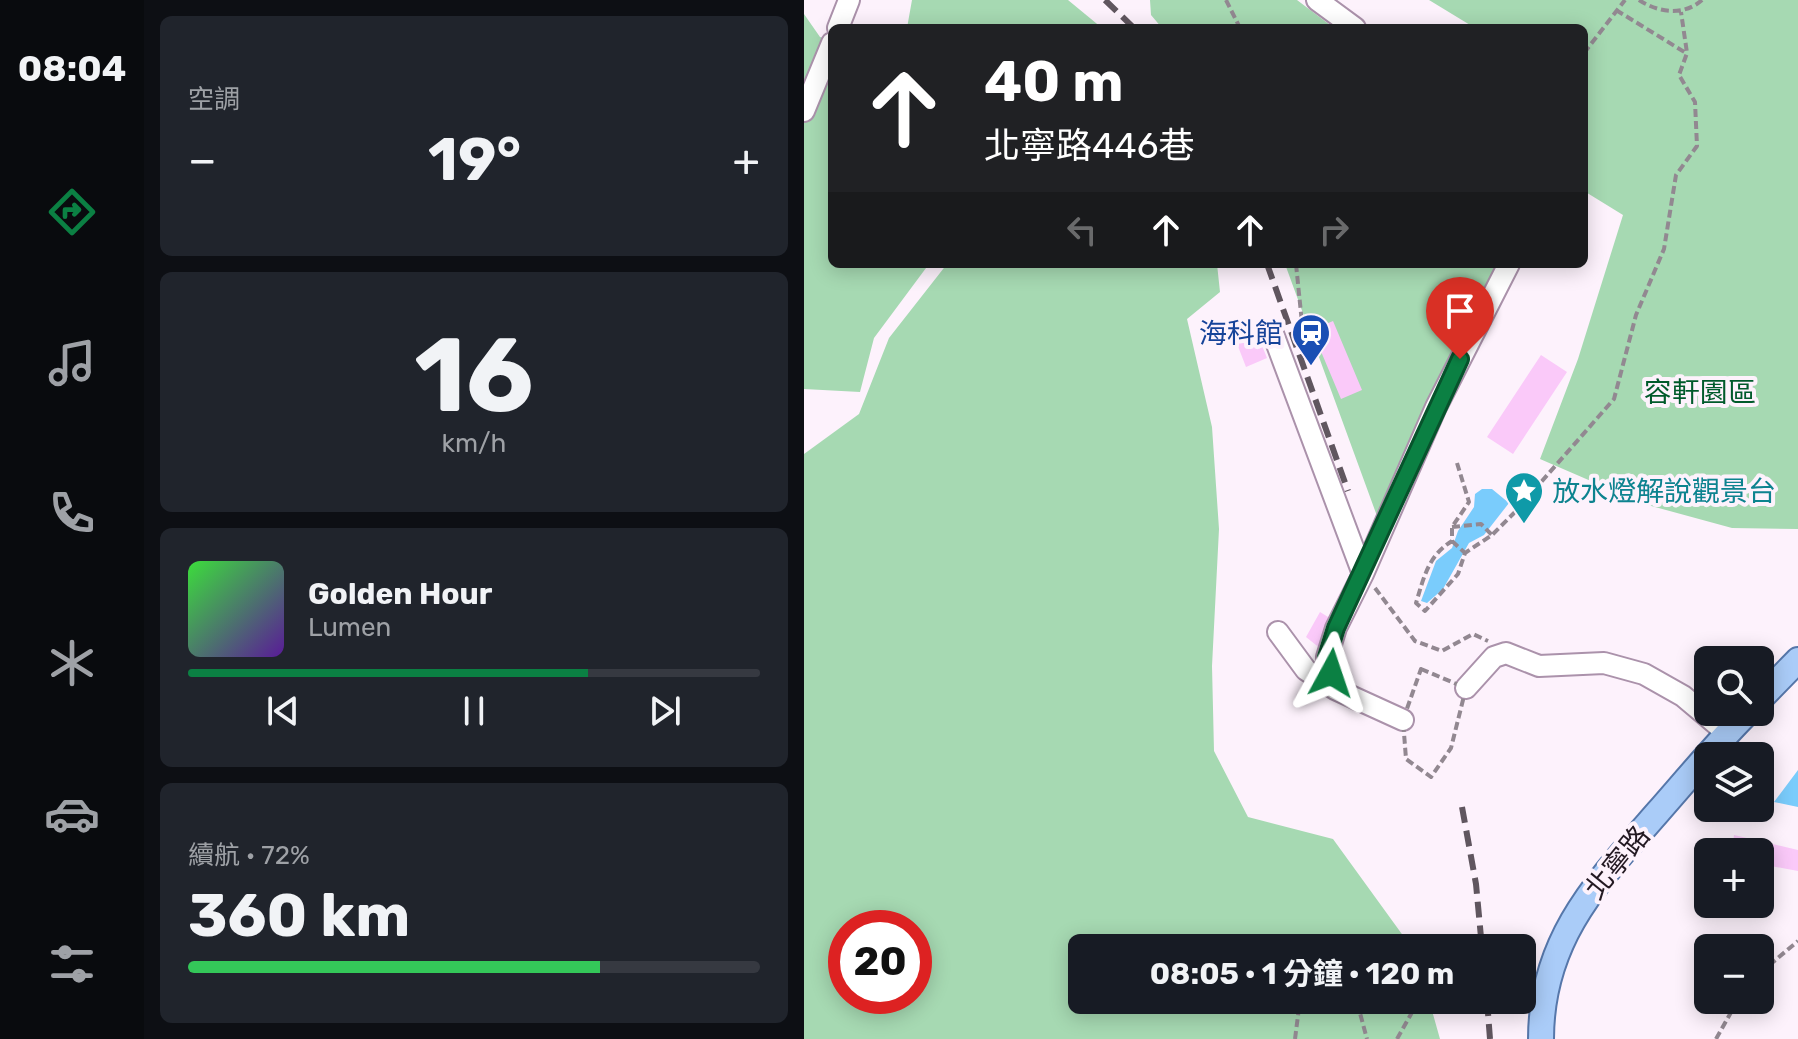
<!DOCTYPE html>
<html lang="zh-TW">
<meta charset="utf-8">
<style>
body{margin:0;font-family:Rubik,"Noto Sans TC",sans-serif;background:#20242c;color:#f1f3f6;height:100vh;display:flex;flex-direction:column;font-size:30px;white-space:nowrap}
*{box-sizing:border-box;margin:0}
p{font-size:26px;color:#9ea1a6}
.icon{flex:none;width:44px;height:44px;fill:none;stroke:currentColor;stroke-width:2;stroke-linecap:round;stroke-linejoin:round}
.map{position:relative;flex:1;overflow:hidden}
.details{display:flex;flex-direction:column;gap:16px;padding:16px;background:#0d0f14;width:660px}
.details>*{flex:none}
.banner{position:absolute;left:24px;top:24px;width:760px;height:244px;border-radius:12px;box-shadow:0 4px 20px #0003;background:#202124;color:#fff;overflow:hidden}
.buttons{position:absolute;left:890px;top:646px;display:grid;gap:16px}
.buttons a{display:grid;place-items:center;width:80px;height:80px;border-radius:12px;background:#171b24;box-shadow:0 4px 20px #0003;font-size:40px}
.speed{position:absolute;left:24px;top:910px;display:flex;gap:16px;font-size:40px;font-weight:700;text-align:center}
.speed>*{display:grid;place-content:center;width:104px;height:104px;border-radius:50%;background:#171b24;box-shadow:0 4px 20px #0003;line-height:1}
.speed .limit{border:12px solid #d22;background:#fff;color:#111}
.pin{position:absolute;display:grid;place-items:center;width:68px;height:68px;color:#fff;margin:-82px -34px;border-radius:50% 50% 50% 0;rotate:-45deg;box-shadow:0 0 8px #0007}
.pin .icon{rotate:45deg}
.me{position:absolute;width:88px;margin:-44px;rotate:5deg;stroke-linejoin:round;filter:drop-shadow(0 0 6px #0008)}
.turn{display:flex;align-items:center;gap:28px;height:168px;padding:0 24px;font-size:36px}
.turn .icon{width:104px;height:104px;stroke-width:2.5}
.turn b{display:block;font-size:56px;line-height:68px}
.lanes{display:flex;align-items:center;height:76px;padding:0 24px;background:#0003;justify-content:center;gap:40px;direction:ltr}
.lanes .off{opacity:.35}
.big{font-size:60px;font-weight:700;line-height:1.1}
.details .card{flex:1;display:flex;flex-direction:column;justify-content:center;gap:12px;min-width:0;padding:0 28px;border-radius:12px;background:#20242c}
.details .dial{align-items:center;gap:0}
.dial b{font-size:104px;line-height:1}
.song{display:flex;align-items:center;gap:24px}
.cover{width:96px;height:96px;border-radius:12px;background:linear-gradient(135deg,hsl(120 70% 55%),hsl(270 70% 35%))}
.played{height:8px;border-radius:4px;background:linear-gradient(90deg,#0b8043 70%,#363941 70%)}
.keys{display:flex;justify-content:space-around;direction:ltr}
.heat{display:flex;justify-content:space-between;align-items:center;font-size:44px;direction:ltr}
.charge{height:12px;border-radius:6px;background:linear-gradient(90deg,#34c759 72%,#363941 0)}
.trip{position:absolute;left:264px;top:934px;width:468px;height:80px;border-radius:12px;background:#171b24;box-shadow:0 4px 20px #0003;font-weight:700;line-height:80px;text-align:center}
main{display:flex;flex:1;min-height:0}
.tab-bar{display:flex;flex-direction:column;width:144px;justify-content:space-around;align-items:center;background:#090b0e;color:#9ea1a6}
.tab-bar .icon{width:56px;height:56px}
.tab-bar .active{color:#0b8043}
.tab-bar b{font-size:36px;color:#f1f3f6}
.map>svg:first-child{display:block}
.green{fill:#a6d9b2;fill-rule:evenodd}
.water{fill:#7accfc}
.building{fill:#fac9f9}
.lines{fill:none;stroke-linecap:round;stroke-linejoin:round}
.minor-casing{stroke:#ab92ab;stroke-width:24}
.major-casing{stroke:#5677aa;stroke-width:28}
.path{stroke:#928891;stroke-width:4;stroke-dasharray:8 4;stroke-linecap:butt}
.minor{stroke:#fff;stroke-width:20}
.major{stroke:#aaccf8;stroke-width:24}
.rail{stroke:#60565f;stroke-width:6;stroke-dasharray:16 8;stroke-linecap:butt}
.route-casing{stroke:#07532c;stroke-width:20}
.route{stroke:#0b8043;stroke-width:14}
.labels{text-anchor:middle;stroke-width:8;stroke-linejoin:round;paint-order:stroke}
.transit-label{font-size:28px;fill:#164399;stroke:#fdf2fc;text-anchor:end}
.park-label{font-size:28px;fill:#005a2b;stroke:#fdf2fc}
.culture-label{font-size:28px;fill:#0d838f;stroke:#fdf2fc;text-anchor:start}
.street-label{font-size:28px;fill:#231922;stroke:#fdf2fc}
</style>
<main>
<nav class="tab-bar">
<b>08:04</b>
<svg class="icon active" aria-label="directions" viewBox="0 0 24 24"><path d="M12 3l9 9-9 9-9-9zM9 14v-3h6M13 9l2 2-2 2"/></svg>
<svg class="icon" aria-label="music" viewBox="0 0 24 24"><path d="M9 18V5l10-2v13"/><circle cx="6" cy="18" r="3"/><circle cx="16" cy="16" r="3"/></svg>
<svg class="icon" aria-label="phone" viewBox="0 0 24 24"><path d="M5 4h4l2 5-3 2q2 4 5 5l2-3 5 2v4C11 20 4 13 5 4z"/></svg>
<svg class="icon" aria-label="climate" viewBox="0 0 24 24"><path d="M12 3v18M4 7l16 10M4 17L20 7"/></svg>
<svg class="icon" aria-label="car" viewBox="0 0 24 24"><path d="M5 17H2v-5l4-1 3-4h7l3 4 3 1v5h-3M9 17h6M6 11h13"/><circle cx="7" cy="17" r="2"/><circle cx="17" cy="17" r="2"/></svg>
<svg class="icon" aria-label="filters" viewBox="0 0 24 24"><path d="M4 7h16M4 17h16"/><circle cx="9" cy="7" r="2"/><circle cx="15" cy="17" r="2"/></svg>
</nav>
<section class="details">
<div class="card"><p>空調</p>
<div class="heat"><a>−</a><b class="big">19°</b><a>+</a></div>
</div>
<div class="card dial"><b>16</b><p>km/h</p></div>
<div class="card">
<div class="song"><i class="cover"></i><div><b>Golden Hour</b><p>Lumen</p></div></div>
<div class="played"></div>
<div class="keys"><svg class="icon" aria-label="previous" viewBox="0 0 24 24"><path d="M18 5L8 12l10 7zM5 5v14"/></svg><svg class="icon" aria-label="pause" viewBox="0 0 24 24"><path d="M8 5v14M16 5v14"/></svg><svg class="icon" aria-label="next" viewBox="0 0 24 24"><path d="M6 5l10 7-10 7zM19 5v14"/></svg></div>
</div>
<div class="card"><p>續航 · 72%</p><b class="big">360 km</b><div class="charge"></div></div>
</section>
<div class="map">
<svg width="994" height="1039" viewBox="0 0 994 1039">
<rect width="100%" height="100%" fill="#fdf2fc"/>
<path class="green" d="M108 0H264L298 28H103Z
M346 0H493L530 28H358L347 15Z
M625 0H994V529L928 528 840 504 736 459 774 359 819 215 780 191V28H671Z
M0 14 16 37 28 40V264H125L70 338 56 392 0 389Z
M143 264H413L416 292 383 319 408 427 415 529 408 666 410 751 444 817 529 839 608 948H278V1000H625L636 1039H0V454L55 414 85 338ZM110 928V996H42V928Z
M481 264H696L573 516Z"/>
<path class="water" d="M678 489H688L705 503 680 535 665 543 639 589 623 603 617 601 632 561 648 548 654 531 670 507 671 494Z
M994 770V807L970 802Z"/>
<path class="building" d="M529 321 558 390 537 399 508 330Z
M451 328 463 358 442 367 430 336Z
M737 355 763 372 709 454 683 437Z
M516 612 529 620 517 649 502 637Z
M930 835 994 850V871L956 864V852H928Z"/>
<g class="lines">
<defs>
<path id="minor" d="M513 0 551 28
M34 28 45 0
M0 111 28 43
M468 331 559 574 532 628 523 657 531 689
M559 574 632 407 705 264
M474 632 502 670 531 689 599 720
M662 688 690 657 702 653 735 666 800 663 840 674 879 696 923 733"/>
<path id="major" d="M956 699 994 660
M737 1039C737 940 792 883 854 812 883 779 912 744 944 712"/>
</defs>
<use href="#minor" class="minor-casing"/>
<use href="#major" class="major-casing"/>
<path class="path" d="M422 0 436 28
M835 0C855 13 880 16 898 0
M812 10 882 53
M780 53 821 0
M492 264 498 323
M653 463 665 502 648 527V541C624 556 620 577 612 603L621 611 654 574 661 553 688 535 710 513 810 399 832 315 860 249 872 175 893 146 891 102 875 75 883 53 877 12
M648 527 677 524 688 535
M648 541 661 553
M571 588 611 641 638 651 669 634 684 641
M617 669 662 688 647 748 627 777 602 759 599 720Z
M956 973 994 941
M542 1000 553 1002 563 1039
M491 1039 496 1000
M593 1039 615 1000
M912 1039 934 1000"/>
<use href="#minor" class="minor"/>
<use href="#major" class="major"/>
<path class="rail" d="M301 0 330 28
M463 264 544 491
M658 807 672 884 678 948
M683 1000 686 1039"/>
</g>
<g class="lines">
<defs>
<path id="route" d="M527 673 523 657 532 628 656 359"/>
</defs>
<use href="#route" class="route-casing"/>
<use href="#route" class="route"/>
</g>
<defs>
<symbol id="station-pin" viewBox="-11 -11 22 30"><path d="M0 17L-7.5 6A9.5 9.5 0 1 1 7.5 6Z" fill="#1a4fb4" stroke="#fdf2fc"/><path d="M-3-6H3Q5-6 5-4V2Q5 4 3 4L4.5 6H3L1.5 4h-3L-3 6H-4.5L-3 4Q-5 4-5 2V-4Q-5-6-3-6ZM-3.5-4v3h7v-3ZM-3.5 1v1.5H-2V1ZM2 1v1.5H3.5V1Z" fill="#fff"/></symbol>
<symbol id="sight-pin" viewBox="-11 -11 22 30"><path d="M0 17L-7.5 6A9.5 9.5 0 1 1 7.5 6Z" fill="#0f9aa8" stroke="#fdf2fc"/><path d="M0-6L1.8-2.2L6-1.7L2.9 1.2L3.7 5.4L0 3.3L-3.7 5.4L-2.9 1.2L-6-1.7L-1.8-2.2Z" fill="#fff"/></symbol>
</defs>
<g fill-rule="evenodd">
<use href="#station-pin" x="485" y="311" width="44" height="60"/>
<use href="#sight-pin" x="698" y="469" width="44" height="60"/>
</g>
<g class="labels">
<g class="transit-label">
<text x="479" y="343">海科館</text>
</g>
<g class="park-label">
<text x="896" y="402">容軒園區</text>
</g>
<g class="culture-label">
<text x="748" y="501">放水燈解說觀景台</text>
</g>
<g class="street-label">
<text transform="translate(813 862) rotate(-51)" y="10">北寧路</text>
</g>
</g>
</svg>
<div class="buttons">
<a><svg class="icon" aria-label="search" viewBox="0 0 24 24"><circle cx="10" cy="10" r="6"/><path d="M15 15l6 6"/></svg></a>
<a><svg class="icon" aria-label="layers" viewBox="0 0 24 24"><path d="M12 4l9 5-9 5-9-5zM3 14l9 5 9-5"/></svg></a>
<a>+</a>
<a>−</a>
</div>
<div class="speed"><div class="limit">20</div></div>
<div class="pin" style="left:656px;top:359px;background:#d93025"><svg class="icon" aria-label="arrive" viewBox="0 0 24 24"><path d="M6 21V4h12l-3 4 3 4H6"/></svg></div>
<svg class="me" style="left:527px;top:673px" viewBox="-20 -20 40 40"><path d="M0-17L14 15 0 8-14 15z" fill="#0b8043" stroke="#fff" stroke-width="4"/></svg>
<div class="trip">08:05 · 1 分鐘 · 120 m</div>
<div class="banner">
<div class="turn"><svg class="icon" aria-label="ahead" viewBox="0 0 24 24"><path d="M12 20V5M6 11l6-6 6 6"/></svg><div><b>40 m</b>北寧路446巷</div></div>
<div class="lanes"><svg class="icon off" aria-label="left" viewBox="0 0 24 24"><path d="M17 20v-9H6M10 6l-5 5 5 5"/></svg><svg class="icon" aria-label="ahead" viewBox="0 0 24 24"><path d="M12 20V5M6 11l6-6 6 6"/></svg><svg class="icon" aria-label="ahead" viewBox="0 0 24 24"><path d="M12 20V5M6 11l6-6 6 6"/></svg><svg class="icon off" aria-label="right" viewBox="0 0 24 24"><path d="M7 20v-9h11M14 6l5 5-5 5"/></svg></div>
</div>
</div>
</main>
